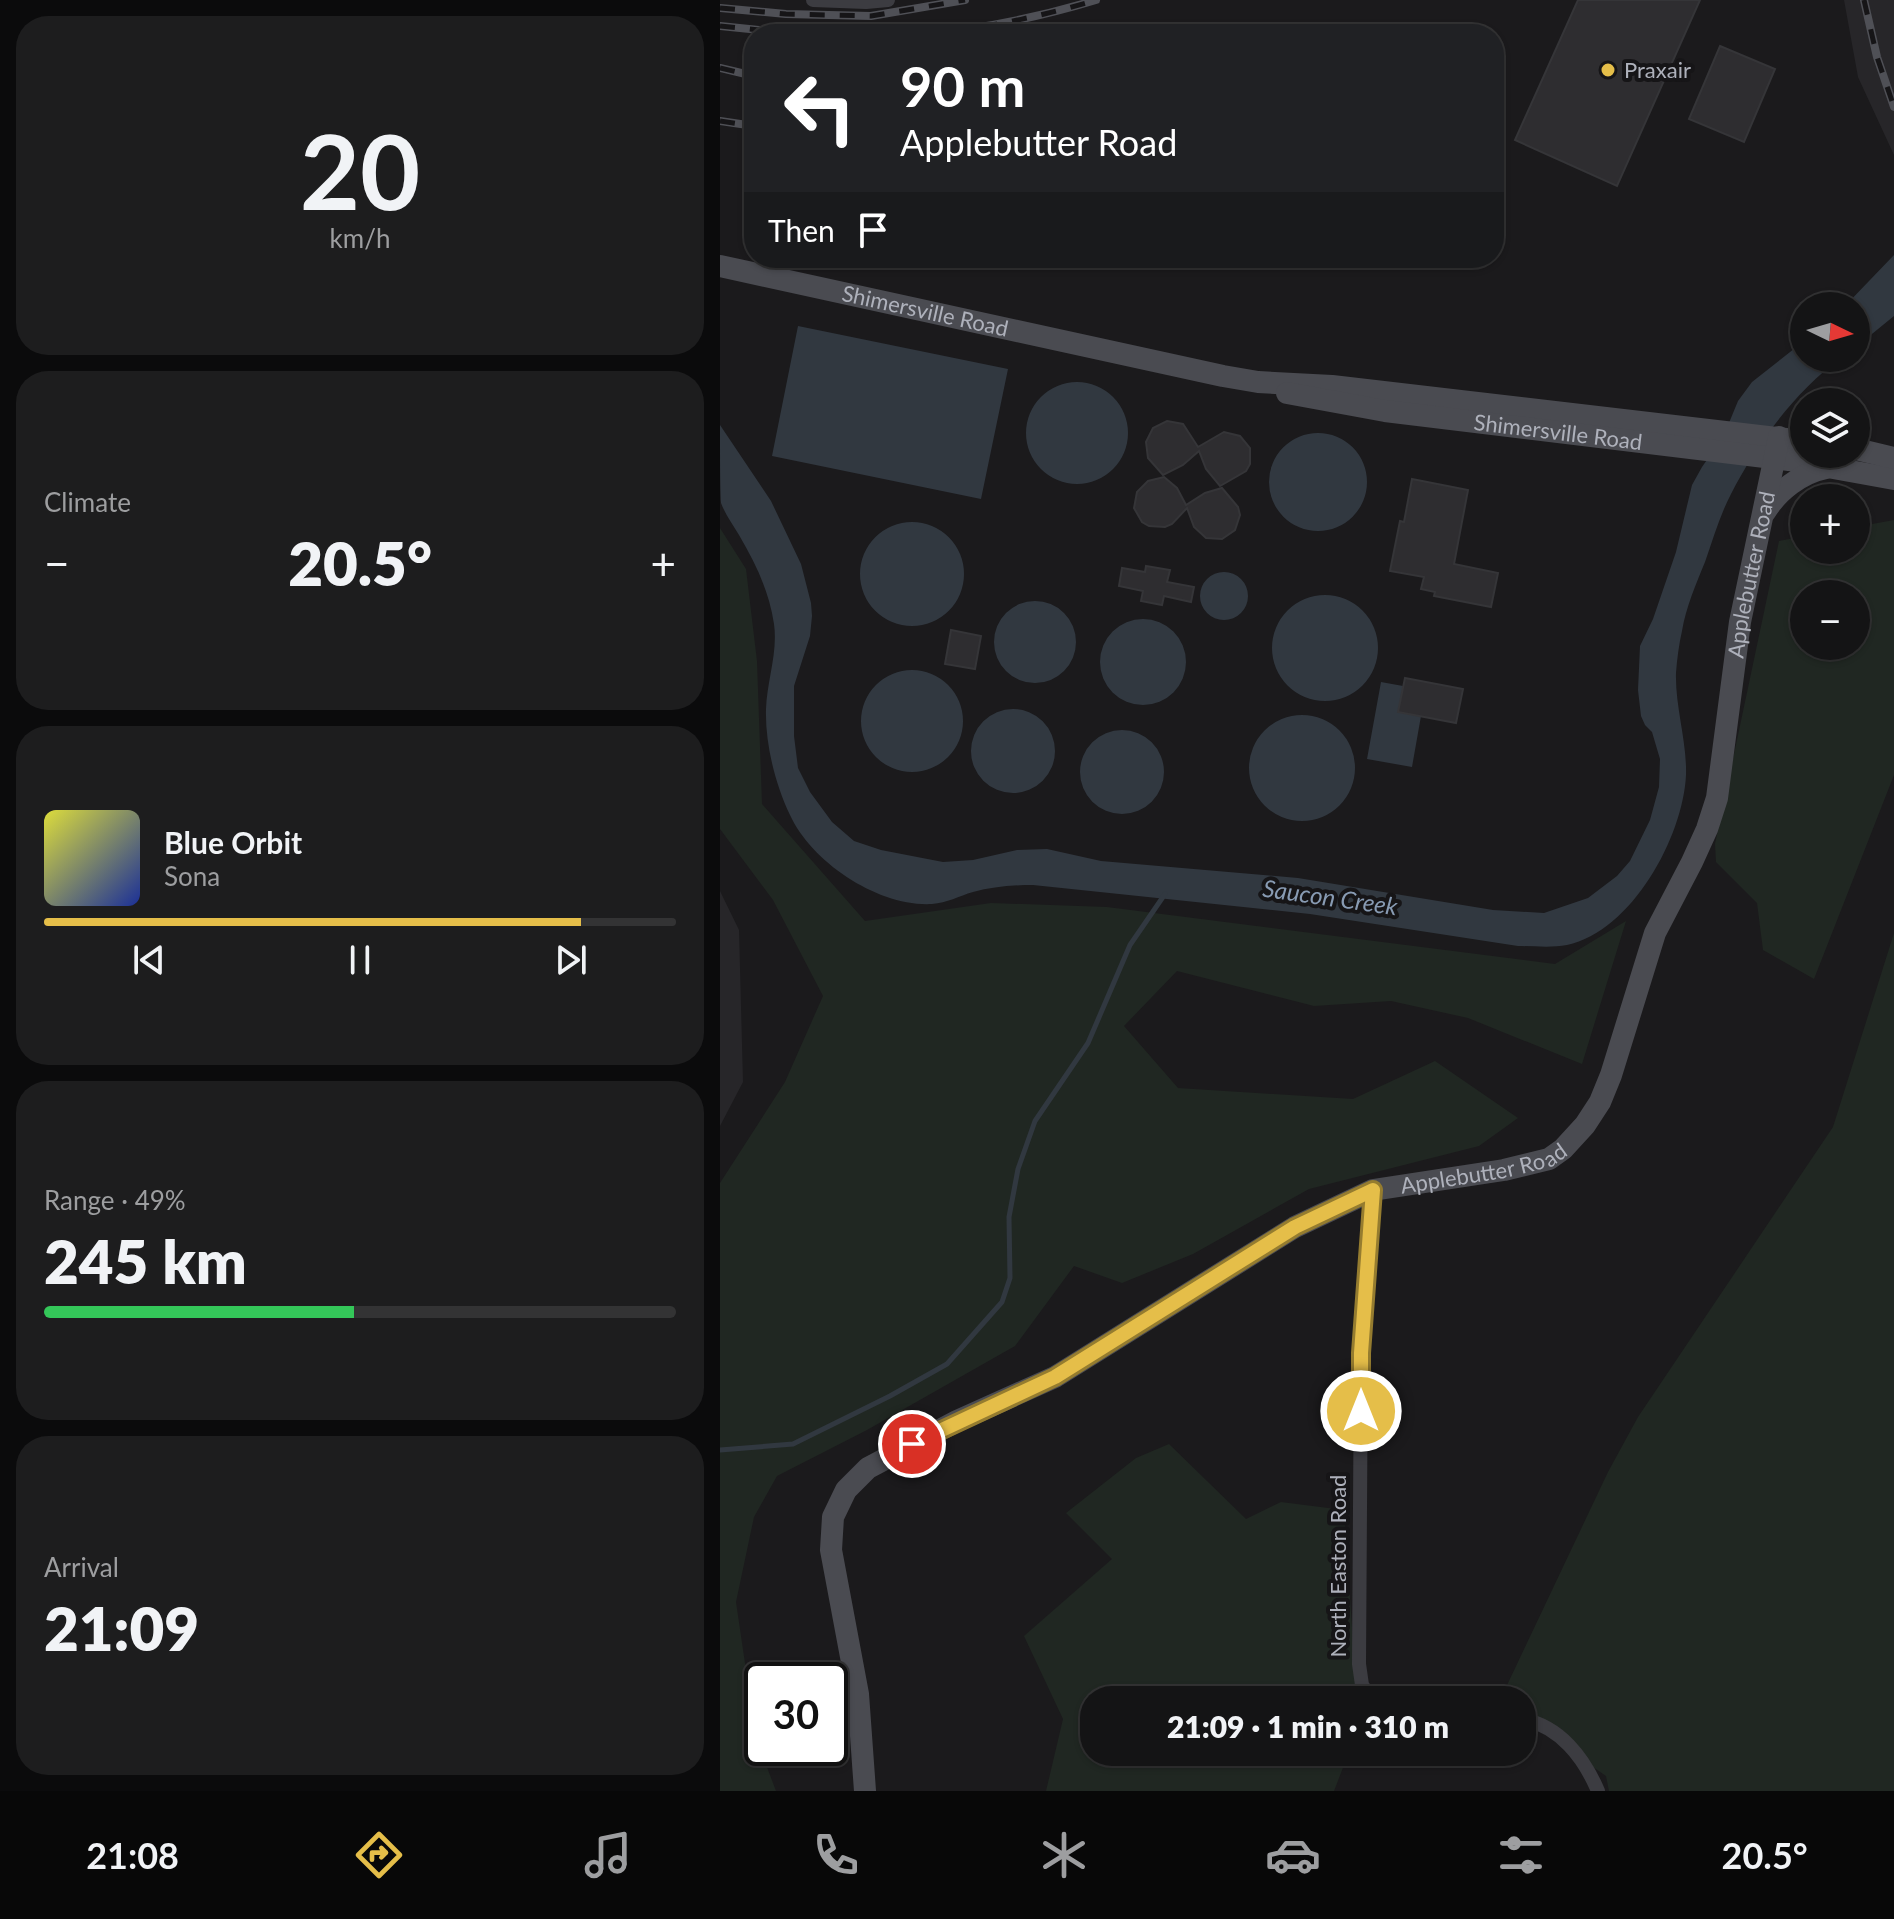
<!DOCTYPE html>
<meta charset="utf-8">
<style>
body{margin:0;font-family:Lato,sans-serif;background:#1d1d1e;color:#f1f3f6;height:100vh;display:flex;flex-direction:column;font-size:30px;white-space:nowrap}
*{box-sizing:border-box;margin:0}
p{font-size:26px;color:#9d9ea0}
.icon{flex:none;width:44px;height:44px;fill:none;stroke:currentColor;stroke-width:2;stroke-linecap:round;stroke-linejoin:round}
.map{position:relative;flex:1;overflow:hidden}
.side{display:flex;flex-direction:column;gap:16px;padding:16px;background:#0b0b0c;width:720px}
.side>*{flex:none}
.hud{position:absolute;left:24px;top:24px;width:760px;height:244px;border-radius:32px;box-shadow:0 2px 6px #0004,0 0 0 2px #333334;background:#202124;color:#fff;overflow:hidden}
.needle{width:52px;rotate:95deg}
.controls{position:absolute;left:1070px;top:292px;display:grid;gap:16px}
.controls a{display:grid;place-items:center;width:80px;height:80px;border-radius:50%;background:#141415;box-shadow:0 2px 6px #0004,0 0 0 2px #333334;font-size:40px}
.speed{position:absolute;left:24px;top:1662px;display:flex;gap:16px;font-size:40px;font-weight:700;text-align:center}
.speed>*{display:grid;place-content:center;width:104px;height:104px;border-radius:50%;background:#141415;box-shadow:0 2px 6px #0004,0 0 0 2px #333334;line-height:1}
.speed .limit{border:4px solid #111;border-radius:12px;background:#fff;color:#111}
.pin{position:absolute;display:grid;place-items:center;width:68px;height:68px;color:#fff;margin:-34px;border:4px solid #fff;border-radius:50%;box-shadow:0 2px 8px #0007}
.me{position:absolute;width:88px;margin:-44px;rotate:0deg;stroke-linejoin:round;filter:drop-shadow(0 0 6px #0008)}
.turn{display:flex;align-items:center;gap:28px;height:168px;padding:0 24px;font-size:36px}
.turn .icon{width:104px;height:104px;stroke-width:2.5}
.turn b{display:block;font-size:56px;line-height:68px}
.then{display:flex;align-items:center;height:76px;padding:0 24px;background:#0003;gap:16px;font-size:30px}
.big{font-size:60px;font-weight:800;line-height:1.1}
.side .widget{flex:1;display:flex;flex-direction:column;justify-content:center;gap:12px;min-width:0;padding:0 28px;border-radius:32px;background:#1d1d1e}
.side .dial{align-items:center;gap:0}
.dial b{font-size:104px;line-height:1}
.song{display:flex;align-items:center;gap:24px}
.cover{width:96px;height:96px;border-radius:12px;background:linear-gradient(135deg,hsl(60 70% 55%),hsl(230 70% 35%))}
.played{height:8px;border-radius:4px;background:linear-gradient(90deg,#e5be49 85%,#333334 85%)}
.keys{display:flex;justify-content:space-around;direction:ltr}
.heat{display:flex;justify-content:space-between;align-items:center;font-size:44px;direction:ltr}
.charge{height:12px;border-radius:6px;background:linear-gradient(90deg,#34c759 49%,#333334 0)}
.trip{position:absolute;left:360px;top:1686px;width:456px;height:80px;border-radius:32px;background:#141415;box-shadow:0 2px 6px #0004,0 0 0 2px #333334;font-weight:800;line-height:80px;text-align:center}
.dock{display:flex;height:128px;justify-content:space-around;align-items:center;background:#080808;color:#9d9ea0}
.dock .icon{width:56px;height:56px}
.dock .current{color:#e5be49}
.dock b{font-size:36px;color:#f1f3f6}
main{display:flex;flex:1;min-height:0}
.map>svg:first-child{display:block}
.built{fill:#272629}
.green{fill:#202722;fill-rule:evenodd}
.water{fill:#313840}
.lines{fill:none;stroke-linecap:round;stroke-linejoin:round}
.stream{stroke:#313840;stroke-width:5}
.building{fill:#2e2d30;stroke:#353538;stroke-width:2}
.street{stroke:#3c3c41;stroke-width:14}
.secondary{stroke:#4a4b51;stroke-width:22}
.rail-casing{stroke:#4f5056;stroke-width:8}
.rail{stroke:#161517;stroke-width:5;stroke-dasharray:15;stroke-linecap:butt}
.route-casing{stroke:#957c2f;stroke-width:20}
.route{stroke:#e5be49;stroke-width:14}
.poi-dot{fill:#e5be49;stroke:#161517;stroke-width:3}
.labels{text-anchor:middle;stroke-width:8;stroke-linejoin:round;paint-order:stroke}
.poi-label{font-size:22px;fill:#aeb1bb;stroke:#161517;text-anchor:start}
.street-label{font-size:22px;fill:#aeb1bb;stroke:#161517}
.water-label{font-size:24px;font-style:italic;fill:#889bb3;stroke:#161517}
</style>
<main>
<section class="side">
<div class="widget dial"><b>20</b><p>km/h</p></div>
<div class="widget"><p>Climate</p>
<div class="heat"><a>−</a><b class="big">20.5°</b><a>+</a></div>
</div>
<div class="widget">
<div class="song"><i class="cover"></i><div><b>Blue Orbit</b><p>Sona</p></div></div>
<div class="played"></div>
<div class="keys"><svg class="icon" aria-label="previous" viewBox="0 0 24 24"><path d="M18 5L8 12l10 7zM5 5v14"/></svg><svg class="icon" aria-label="pause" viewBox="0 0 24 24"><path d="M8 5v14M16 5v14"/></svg><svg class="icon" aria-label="next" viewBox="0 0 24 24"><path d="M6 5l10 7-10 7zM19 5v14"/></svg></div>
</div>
<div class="widget"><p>Range · 49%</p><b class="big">245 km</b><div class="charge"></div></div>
<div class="widget"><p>Arrival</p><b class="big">21:09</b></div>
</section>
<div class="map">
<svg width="1174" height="1791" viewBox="0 0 1174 1791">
<rect width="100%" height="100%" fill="#1b1a1c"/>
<path class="built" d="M1124 0H1174V155L1138 77Z
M0 891 19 930 23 1082 0 1126Z"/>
<path class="green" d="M1174 520V775L1094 979 1043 950 1037 903 996 862 995 844 1059 541 1084 536V550H1136V527ZM1084 594H1136V646H1084Z
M0 528 26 569 37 661 42 804 145 921 271 903 387 907 835 964 906 921 862 1064 748 1018 671 1001 594 1006 457 971 404 1026 458 1088 633 1099 715 1061 798 1118 759 1146 589 1189 473 1254 402 1283 354 1266 295 1346 147 1430 57 1476 34 1517 16 1602 36 1738 56 1791H0V1183L65 1082 103 996 53 900 0 829Z
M1174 933V1791H889L886 1776 802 1718V1700H780L888 1472 918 1417 1113 1127Z
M449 1444 526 1519 561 1502 624 1510 637 1700H374V1752H629L614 1791H326L343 1719 304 1636 392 1559 346 1513 416 1458Z"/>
<path class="water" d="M1174 255V316L1136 347V306H1125Z
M78 326 288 369 261 499 52 456Z
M1084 341V358H1121C1076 390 1036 445 1011 494 1000 515 993 539 985 562 976 584 966 607 962 631 959 644 957 659 956 673 955 707 967 741 966 775 963 837 912 931 847 945 831 948 814 946 798 946L590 914 313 885C292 885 272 887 253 892 239 896 227 903 212 904 159 907 92 863 70 815 55 784 45 743 46 709 47 680 58 653 54 624 49 591 36 564 19 535 13 525 5 514 1 503 0 488 0 443 0 425L51 501 81 564 91 603 92 616 90 636 74 686V736L78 768 90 792 112 822 134 841 161 850 223 862 253 860 297 850 327 849 381 861 578 878 773 910 824 913 868 898 897 876 910 861 930 820 939 787 940 759 932 732 925 725 921 716 918 690 920 646 933 619 956 552 972 485 982 467 1004 435 1018 401 1032 382Z
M306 433a51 51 0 1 1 102 0a51 51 0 1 1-102 0Z
M549 482a49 49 0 1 1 98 0a49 49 0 1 1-98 0Z
M140 574a52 52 0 1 1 104 0a52 52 0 1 1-104 0Z
M480 596a24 24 0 1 1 48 0a24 24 0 1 1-48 0Z
M552 648a53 53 0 1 1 106 0a53 53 0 1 1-106 0Z
M274 642a41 41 0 1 1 82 0a41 41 0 1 1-82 0Z
M380 662a43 43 0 1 1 86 0a43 43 0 1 1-86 0Z
M141 721a51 51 0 1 1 102 0a51 51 0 1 1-102 0Z
M661 682 683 686 679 712 701 716 692 767 647 759Z
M251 751a42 42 0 1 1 84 0a42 42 0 1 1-84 0Z
M529 768a53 53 0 1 1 106 0a53 53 0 1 1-106 0Z
M360 772a42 42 0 1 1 84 0a42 42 0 1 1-84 0Z"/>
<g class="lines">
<path class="stream" d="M0 1450 73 1444 170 1396 227 1364 282 1302 290 1278 289 1217 298 1169 315 1121 368 1043 410 945 445 894"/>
</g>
<path class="building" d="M858 0H980L897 186 795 140Z
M1000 46 1055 69 1024 142 969 119Z
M447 421 463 424 478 447 504 432 520 436 530 448V464L526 471 500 486 486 469 479 451 463 465 443 475 428 458 426 442 433 428Z
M444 477 457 488 466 505 485 493 502 488 518 507 520 515 515 530 502 539 486 538 474 527 467 508 452 524 445 527 429 526 422 522 414 508 417 492 428 481Z
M692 479 748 490 734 564 778 573 771 607 714 596 715 592 701 589 704 577 670 571 680 521 684 522Z
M426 566 450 570 447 582 474 587 471 602 444 596 442 605 421 601 423 591 399 586 402 568 425 572Z
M231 630 261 636 255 669 225 664Z
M685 678 743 689 736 723 678 712Z"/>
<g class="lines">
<path class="street" d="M93 0 146 2 168 0
M652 1700 642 1685 639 1664 641 1353 653 1190
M802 1719C840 1726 864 1758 878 1791"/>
<g class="secondary">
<path id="s1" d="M0 266 503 376 538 382 612 386 1084 441"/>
<path id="s2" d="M567 393 665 411 1069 460 1174 479"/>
<path d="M1136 449 1174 458"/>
<path d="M1045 512C1058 491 1081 473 1106 468"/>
<path id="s3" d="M145 1791 138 1694 111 1550 113 1517 126 1490 148 1468 237 1421 335 1377 575 1227 653 1190 784 1170 829 1159 843 1149 865 1125 880 1102 891 1075 935 933 972 862 987 829 997 798 1020 622 1059 437"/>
</g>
<defs>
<path id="rail" d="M1144 0 1157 57 1174 107
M0 8 66 14 151 16 245 0
M0 26 77 34
M203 34C261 29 320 17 376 0
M0 68 34 76
M0 121 34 126"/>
</defs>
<use href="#rail" class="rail-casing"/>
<use href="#rail" class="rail"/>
</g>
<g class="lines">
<defs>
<path id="route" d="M192 1444 335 1377 575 1227 653 1190 641 1353V1411"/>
</defs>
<use href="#route" class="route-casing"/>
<use href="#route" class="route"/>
</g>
<circle class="poi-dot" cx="888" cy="70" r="8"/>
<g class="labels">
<g class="poi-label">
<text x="904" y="78">Praxair</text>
</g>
<g class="street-label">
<text dy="8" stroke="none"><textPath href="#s1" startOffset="210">Shimersville Road</textPath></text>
<text dy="8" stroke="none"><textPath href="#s2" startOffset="274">Shimersville Road</textPath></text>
<text dy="8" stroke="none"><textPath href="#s3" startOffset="1724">Applebutter Road</textPath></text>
<text dy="8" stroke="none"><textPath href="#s3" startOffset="1028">Applebutter Road</textPath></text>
<text transform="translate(618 1566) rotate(-90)" y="8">North Easton Road</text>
</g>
<g class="water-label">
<text transform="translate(610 898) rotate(8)" y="8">Saucon Creek</text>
</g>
</g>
</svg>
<div class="controls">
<a><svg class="needle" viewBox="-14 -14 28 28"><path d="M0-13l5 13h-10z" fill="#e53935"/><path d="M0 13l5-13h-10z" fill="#9d9ea0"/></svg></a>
<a><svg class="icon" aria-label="layers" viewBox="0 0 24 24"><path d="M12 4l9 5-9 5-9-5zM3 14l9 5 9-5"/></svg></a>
<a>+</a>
<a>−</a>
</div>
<div class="speed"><div class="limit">30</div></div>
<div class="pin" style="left:192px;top:1444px;background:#d93025"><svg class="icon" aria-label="arrive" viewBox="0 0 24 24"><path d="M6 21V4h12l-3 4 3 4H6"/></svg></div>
<svg class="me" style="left:641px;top:1411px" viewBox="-20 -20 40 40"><circle r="17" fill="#e5be49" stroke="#fff" stroke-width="3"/><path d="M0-11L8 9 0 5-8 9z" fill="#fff"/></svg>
<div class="trip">21:09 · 1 min · 310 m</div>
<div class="hud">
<div class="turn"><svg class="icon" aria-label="left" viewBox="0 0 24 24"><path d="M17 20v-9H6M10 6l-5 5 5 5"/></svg><div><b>90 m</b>Applebutter Road</div></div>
<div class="then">Then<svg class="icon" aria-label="arrive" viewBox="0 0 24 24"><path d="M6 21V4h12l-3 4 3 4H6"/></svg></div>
</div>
</div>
</main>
<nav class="dock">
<b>21:08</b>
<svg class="icon current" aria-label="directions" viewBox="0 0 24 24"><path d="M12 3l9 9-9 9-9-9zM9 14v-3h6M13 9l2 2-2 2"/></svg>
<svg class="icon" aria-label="music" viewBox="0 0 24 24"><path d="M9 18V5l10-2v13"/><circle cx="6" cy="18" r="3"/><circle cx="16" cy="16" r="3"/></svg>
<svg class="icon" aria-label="phone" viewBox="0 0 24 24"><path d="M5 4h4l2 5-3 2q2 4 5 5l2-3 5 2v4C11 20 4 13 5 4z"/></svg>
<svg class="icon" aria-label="climate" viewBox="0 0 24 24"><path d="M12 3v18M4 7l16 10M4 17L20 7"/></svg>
<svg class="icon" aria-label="car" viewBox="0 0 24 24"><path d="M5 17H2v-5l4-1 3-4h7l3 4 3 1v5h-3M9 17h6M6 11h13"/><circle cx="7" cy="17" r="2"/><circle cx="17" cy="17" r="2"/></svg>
<svg class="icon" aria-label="filters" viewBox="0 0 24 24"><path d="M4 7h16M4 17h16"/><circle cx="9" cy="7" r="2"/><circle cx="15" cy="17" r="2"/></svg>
<b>20.5°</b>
</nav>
